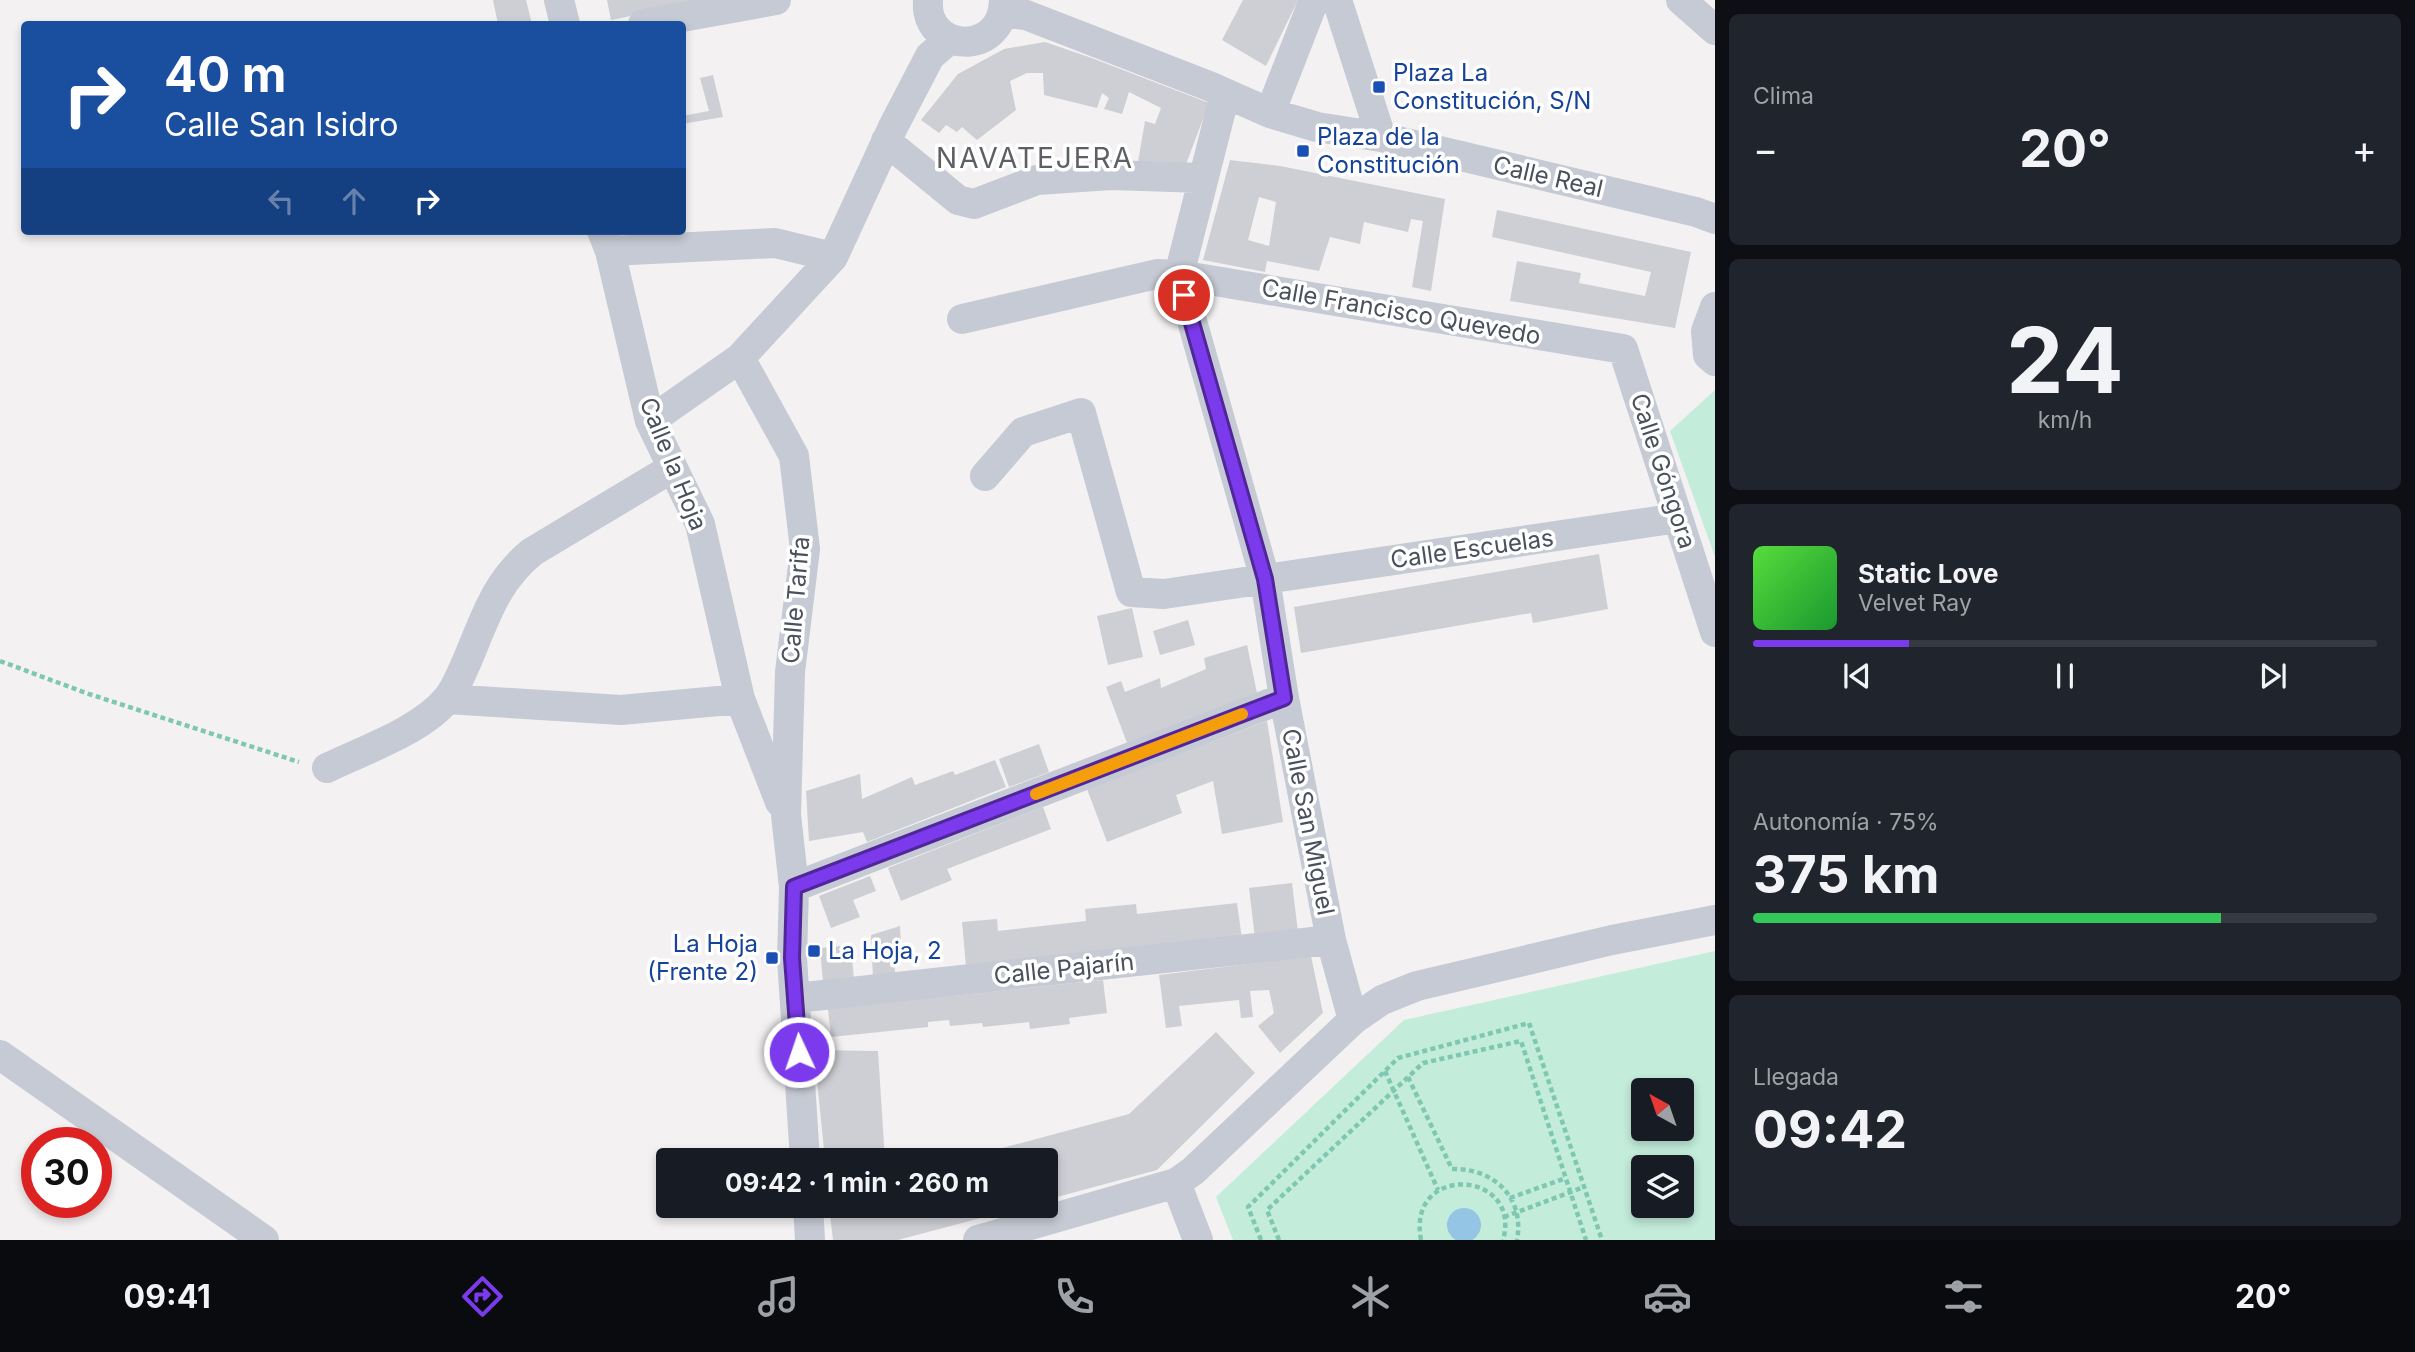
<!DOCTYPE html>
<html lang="es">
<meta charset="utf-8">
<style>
body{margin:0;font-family:Inter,sans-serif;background:#20242c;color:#f1f3f6;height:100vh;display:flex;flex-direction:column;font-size:26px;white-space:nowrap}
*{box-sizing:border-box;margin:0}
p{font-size:23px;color:#9ea1a6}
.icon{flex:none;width:38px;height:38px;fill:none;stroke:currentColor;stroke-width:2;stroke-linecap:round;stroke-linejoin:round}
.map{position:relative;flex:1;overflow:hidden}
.sheet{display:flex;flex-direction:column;gap:14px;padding:14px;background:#0d0f14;width:700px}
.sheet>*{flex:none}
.guide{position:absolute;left:21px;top:21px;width:665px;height:214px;border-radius:7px;box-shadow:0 4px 10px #0003;background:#1a4fa0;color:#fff;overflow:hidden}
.needle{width:46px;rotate:320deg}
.buttons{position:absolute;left:1631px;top:1078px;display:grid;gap:14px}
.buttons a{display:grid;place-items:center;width:63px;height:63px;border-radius:7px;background:#171b24;box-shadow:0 4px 10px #0003;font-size:35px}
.speed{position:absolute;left:21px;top:1127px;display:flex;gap:14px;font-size:35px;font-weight:700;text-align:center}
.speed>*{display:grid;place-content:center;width:91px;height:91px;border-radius:50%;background:#171b24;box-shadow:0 4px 10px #0003;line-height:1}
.speed .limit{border:10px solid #d22;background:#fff;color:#111}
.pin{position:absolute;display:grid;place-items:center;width:60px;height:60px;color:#fff;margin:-30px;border:4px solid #fff;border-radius:50%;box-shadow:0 2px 7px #0007}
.me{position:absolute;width:77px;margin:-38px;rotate:357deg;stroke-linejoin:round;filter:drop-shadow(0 0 5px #0008)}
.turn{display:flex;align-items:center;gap:24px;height:147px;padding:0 28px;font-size:32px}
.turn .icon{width:91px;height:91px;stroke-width:2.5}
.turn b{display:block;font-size:49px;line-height:60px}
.lanes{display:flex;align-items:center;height:66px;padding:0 28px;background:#0003;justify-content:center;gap:35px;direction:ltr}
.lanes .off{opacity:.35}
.big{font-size:52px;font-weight:700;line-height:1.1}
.sheet .card{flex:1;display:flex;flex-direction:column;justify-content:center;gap:10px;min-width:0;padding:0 24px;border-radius:10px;background:#20242c}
.sheet .dial{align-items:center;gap:0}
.dial b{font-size:91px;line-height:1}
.song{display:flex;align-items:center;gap:21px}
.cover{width:84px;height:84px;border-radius:10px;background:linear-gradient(135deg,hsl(110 70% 55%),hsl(130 70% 35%))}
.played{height:7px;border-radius:4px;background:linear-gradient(90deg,#7c3aed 25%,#363941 25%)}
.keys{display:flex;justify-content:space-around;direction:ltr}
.heat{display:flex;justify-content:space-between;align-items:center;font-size:38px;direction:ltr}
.charge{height:10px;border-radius:5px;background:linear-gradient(90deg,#34c759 75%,#363941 0)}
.trip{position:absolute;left:656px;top:1148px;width:402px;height:70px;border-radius:7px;background:#171b24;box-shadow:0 4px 10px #0003;font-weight:700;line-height:70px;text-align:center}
.menu{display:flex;height:112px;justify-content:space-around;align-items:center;background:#090b0e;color:#9ea1a6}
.menu .icon{width:49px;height:49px}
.menu .current{color:#7c3aed}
.menu b{font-size:32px;color:#f1f3f6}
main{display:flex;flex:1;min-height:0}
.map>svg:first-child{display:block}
.green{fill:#c3ecdb;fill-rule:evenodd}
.water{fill:#94c5e5}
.building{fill:#cecfd4;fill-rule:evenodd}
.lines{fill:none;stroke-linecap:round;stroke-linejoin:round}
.path{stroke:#7ec7b1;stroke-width:4.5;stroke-dasharray:5 3.5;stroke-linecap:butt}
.street{stroke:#c5cad4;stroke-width:30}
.route-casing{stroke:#51269a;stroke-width:18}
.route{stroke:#7c3aed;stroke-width:12}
.slow{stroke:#f59e0b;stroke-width:12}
.transit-dot{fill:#1a4fb4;stroke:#fff;stroke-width:2.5}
.labels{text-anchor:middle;stroke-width:7;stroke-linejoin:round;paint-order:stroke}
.transit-label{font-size:24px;fill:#164399;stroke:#fff;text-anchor:start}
.street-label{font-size:24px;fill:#4a505c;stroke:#fff}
.quarter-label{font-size:28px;letter-spacing:2px;fill:#5d5f65;stroke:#fff}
</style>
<main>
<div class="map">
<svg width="1715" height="1240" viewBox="0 0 1715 1240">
<rect width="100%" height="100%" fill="#f3f1f1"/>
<path class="green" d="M1715 390V557L1670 431Z
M1715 951V1240H1233L1216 1197 1404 1020ZM1643 1090H1682V1129H1643ZM1643 1167H1682V1206H1643Z"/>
<path class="water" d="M1447 1225a17 17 0 1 1 34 0a17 17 0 1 1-34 0Z"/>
<path class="building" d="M493 0H526L532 24H498Z
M607 0H703V1L611 20Z
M1243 0H1298L1266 66 1222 40Z
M1045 42 1089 57 1209 103 1185 167 1138 162 1145 121 1155 124 1161 108 1129 92 1122 114 1104 109 1109 98 1102 93 1097 108 1044 95 1043 73H1027L1010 81 1016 110 977 140 962 127 957 132 946 125 939 133 921 120 958 74 1004 49Z
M713 75 723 117 682 124V116L709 111 700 78Z
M1230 160 1280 166 1445 199 1431 291 1412 287 1423 221 1411 219 1408 232 1364 222 1360 244 1330 237 1319 271 1267 261 1265 272 1203 260ZM1259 197 1276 202 1269 246 1248 240Z
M1497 210 1691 252 1675 328 1510 301 1517 261 1581 273 1579 283 1645 296 1651 272 1492 237Z
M1599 554 1608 609 1533 623 1531 613 1301 653 1294 607Z
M1132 608 1143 657 1108 665 1097 616Z
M1188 620 1195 645 1160 655 1153 631Z
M1247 645 1257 693 1127 743 1106 687 1121 681 1125 692 1160 678 1161 688 1206 669 1204 658Z
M1267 721 1283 822 1222 834 1213 781 1176 795 1182 813 1107 842 1087 789Z
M1039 744 1049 772 1009 787 999 759Z
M995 760 1006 787 867 842 863 832 809 841 806 791 860 774 862 799 912 777 915 785 953 771 955 775Z
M1043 807 1051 829 947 869 952 880 901 901 888 868Z
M870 876 876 891 853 900 860 917 831 928 819 896Z
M1292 883 1298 932 1255 938 1249 888Z
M1237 903 1242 939 966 966 962 922 997 919 998 931 1086 921 1085 909 1136 904 1137 914Z
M900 926 901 946H894L895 975 873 978 871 935Z
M851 945 854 980 823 982 820 948Z
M1311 956 1323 1013 1280 1053 1258 1026 1274 1013 1269 990 1250 991 1253 1017 1241 1018 1239 1000 1179 1006 1182 1026 1166 1028 1159 975Z
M1103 980 1107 1013 1069 1018 1070 1024 1030 1029 1029 1022 983 1027 982 1023 950 1026 949 1020 928 1022V1027L831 1037 828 1009Z
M1216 1032 1255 1073 1157 1170 1046 1200V1160H958L1129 1114Z
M814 1050 878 1051 885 1160H825Z
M829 1206H1021L1022 1207 898 1240H833Z"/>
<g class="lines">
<path class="path" d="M0 661 86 693 299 762
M1385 1071 1438 1190
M1408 1077 1452 1169C1493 1168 1525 1197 1517 1240
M1510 1198 1566 1178
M1504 1217 1584 1187
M1261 1240 1248 1207 1398 1058 1529 1023 1602 1240
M1279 1240 1267 1210 1423 1063 1521 1041 1586 1240
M1421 1240C1406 1162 1523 1170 1503 1240"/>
<path class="street" d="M559 0 565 24
M928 0C924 53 1003 58 1004 0
M1337 0 1381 137
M1681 0 1715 30
M1004 13 1026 15 1209 86 1270 113 1317 127 1381 137 1696 212 1715 219
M643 24 776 0
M1225 94 1179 275 1265 579 1284 698 1331 940 1353 1020
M1270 113 1314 0
M886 141 958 200 974 204 1037 180 1111 175 1203 178
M602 231 610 251 650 421 700 524 740 699 780 802
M610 251 775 243 833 257
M1715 307 1706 331 1708 355 1715 361
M962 319 1157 274 1179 275 1623 349 1715 632
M740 358 794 456 805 549 790 672 786 815 794 887 792 958 805 1160
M650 421 740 358 833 257 893 127 930 56 950 39
M985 476 1023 432 1081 413 1131 592 1164 594 1678 518
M447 699 621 710 740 699
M327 768C364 750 422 730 447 699 456 688 461 674 467 661 485 619 495 582 532 552L672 468
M794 887 1284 698
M796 998 1331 940
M0 1055 264 1240
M1176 1183 1198 1240
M808 1206 810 1240
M978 1240 1176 1183 1193 1171 1353 1020 1382 1000 1417 986 1612 940 1715 920"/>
</g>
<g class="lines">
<defs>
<path id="route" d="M799 1052 792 958 794 887 1284 698 1265 579 1184 295"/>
</defs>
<use href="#route" class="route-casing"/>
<use href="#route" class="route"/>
<path class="slow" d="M1036 794 1242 714"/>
</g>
<g class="transit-dot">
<rect x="1372" y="80" width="14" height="14" rx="3.5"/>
<rect x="1296" y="144" width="14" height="14" rx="3.5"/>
<rect x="807" y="944" width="14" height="14" rx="3.5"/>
<rect x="765" y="951" width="14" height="14" rx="3.5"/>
</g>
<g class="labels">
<g class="transit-label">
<text x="1393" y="81">Plaza La<tspan x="1393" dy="28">Constitución, S/N</tspan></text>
<text x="1317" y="145">Plaza de la<tspan x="1317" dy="28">Constitución</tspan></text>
<text x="758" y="952" text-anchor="end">La Hoja<tspan x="758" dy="28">(Frente 2)</tspan></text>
<text x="828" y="959">La Hoja, 2</text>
</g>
<g class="street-label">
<text transform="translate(1548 177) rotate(13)" y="8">Calle Real</text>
<text transform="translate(1401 312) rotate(10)" y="8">Calle Francisco Quevedo</text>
<text transform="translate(673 464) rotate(68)" y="8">Calle la Hoja</text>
<text transform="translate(1663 471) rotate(72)" y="8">Calle Góngora</text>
<text transform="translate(1472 549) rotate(-8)" y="8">Calle Escuelas</text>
<text transform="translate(796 600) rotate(-85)" y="8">Calle Tarifa</text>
<text transform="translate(1308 822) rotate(79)" y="8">Calle San Miguel</text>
<text transform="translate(1064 969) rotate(-6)" y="8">Calle Pajarín</text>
</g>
<g class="quarter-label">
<text x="1035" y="168">NAVATEJERA</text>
</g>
</g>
</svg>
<div class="buttons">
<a><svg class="needle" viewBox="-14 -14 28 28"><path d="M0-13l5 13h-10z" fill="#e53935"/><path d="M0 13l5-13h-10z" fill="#9ea1a6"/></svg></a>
<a><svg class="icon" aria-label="layers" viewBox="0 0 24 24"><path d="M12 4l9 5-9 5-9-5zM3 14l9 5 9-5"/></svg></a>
</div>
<div class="speed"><div class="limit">30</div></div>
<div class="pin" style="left:1184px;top:295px;background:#d93025"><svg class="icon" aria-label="arrive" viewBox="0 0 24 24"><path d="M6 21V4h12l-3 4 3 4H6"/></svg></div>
<svg class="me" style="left:799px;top:1052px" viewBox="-20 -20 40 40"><circle r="17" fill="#7c3aed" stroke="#fff" stroke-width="3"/><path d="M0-11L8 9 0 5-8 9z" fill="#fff"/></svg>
<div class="trip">09:42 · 1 min · 260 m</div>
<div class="guide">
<div class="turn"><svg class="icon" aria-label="right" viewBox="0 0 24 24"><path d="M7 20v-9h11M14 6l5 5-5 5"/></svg><div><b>40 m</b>Calle San Isidro</div></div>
<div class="lanes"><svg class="icon off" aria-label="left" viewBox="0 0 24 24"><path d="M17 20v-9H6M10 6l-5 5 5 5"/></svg><svg class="icon off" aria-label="ahead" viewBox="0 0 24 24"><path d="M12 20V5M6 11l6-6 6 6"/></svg><svg class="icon" aria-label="right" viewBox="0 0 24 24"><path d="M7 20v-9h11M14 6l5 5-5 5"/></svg></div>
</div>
</div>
<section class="sheet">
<div class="card"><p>Clima</p>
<div class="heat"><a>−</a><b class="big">20°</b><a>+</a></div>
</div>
<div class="card dial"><b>24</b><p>km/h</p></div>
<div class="card">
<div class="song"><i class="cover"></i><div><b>Static Love</b><p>Velvet Ray</p></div></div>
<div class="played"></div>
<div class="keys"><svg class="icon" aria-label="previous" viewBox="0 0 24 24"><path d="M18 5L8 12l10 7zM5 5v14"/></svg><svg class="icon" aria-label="pause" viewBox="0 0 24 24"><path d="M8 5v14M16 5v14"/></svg><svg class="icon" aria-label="next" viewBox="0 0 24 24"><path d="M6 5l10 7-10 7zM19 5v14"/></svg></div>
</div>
<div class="card"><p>Autonomía · 75%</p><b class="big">375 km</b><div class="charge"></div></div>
<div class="card"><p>Llegada</p><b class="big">09:42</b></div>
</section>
</main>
<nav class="menu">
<b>09:41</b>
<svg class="icon current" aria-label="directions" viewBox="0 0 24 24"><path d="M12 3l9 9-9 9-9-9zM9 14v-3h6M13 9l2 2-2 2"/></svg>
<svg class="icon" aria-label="music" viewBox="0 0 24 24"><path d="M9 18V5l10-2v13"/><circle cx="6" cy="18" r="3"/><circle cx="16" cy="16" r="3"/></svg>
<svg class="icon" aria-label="phone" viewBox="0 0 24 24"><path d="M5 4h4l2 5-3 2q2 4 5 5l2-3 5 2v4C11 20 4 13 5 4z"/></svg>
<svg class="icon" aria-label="climate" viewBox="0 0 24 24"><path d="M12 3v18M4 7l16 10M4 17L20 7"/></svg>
<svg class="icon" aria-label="car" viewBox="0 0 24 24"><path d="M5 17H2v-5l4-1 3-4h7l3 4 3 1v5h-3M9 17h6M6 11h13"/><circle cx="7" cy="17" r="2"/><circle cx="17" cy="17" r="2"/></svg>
<svg class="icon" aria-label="filters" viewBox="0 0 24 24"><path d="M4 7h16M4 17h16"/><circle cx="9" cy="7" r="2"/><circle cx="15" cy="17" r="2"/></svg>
<b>20°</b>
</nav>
